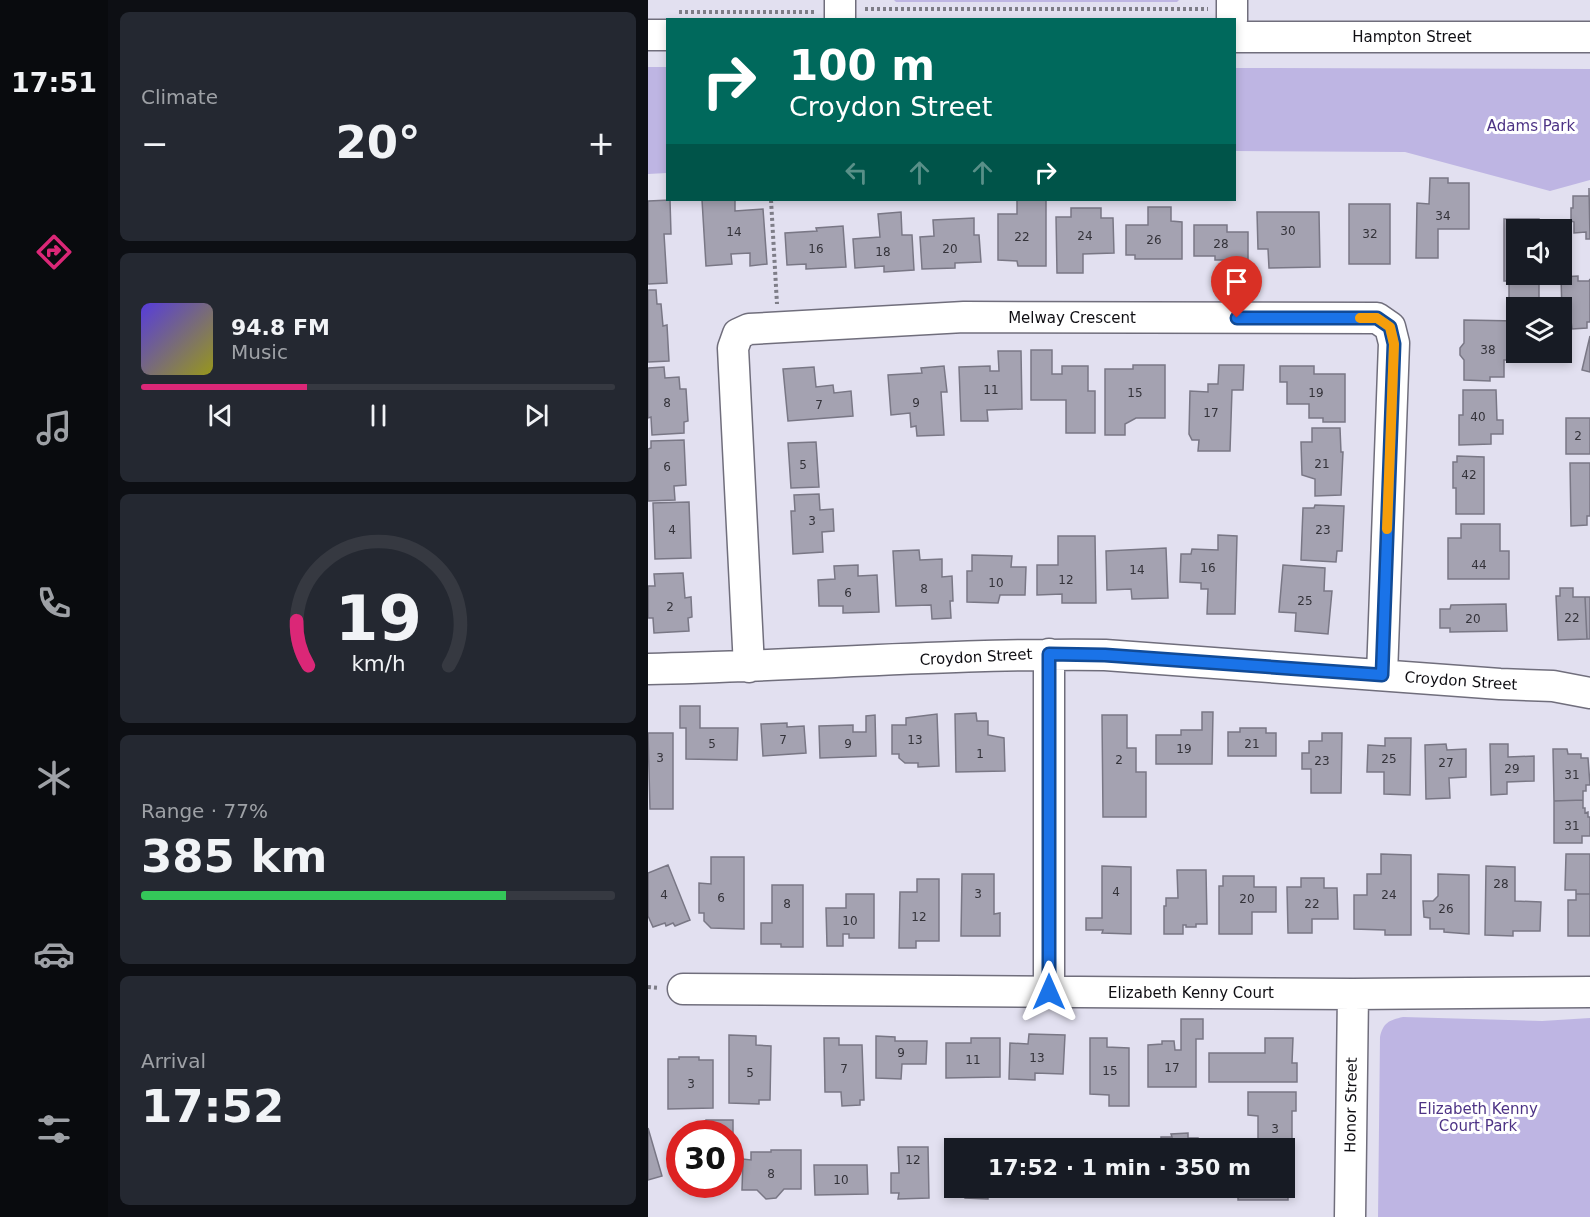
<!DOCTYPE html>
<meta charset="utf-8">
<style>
body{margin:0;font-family:"DejaVu Sans",sans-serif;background:#242831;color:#f1f3f6;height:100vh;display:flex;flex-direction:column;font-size:22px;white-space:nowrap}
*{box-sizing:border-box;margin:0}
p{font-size:20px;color:#9ea1a6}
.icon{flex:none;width:33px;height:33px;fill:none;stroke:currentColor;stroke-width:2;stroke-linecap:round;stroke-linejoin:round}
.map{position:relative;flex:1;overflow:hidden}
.panel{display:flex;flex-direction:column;gap:12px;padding:12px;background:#0d0f14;width:540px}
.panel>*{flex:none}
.banner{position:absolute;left:18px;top:18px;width:570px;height:183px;border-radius:0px;box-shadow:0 3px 9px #0003;background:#00695c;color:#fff;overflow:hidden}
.fabs{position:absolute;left:858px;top:219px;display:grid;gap:12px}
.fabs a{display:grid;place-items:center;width:66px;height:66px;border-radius:0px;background:#171b24;box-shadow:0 3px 9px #0003;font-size:30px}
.speed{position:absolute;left:18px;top:1120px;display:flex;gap:12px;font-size:30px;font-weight:700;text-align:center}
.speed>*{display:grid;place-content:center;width:78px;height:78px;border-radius:50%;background:#171b24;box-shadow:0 3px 9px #0003;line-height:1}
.speed .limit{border:9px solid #d22;background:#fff;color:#111}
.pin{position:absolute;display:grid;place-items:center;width:51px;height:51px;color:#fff;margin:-62px -26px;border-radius:50% 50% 50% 0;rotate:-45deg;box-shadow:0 0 6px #0007}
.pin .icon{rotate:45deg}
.me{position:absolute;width:66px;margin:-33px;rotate:0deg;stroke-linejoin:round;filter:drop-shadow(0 0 4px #0008)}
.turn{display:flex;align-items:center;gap:21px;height:126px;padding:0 24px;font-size:27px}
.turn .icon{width:78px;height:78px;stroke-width:2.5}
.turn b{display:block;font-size:42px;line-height:51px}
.lanes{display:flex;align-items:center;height:57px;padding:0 24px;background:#0003;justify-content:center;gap:30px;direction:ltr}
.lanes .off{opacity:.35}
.big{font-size:45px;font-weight:600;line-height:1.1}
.panel .widget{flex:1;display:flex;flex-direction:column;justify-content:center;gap:9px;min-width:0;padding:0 21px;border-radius:9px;background:#242831}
.panel .dial{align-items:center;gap:0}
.dial svg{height:156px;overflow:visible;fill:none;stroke:#363941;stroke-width:7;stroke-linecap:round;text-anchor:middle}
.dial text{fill:#f1f3f6;stroke:none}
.song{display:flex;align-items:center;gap:18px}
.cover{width:72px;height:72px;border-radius:9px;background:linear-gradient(135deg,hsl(250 70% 55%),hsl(60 70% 35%))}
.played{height:6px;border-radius:3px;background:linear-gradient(90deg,#db2777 35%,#363941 35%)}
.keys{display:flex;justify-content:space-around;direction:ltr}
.heat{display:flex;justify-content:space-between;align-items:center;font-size:33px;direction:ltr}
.charge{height:9px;border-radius:4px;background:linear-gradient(90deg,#34c759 77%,#363941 0)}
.trip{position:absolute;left:296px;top:1138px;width:351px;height:60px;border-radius:0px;background:#171b24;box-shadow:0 3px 9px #0003;font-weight:600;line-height:60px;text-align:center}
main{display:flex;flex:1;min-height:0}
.tab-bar{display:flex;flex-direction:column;width:108px;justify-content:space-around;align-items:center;background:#090b0e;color:#9ea1a6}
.tab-bar .icon{width:42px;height:42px}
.tab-bar .on{color:#db2777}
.tab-bar b{font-size:27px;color:#f1f3f6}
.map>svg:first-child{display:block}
.green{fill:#beb5e3}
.building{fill:#a4a2b1;stroke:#797785;stroke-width:1.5}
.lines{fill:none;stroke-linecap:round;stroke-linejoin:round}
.minor-casing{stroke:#706e7c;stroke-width:33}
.path{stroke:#7e7d87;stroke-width:4;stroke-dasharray:3 3;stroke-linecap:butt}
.minor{stroke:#fff;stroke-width:30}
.route-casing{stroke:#114b97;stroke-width:15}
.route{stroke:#1a73e8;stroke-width:10}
.slow{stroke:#f59e0b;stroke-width:10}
.labels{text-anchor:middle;stroke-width:6;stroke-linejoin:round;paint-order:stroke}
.number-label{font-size:12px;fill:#34333a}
.street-label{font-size:15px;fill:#0f0e13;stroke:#fff}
.park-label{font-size:15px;fill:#4d3385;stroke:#fff}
</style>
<main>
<nav class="tab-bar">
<b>17:51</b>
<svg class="icon on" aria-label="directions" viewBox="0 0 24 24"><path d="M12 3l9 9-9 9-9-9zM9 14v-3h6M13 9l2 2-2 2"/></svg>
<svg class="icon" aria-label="music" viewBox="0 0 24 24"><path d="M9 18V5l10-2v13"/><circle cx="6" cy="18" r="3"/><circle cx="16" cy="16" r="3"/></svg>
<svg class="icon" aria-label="phone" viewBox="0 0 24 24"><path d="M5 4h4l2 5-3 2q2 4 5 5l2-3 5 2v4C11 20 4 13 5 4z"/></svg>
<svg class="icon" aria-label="climate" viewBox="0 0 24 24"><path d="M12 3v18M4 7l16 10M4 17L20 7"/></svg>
<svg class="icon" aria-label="car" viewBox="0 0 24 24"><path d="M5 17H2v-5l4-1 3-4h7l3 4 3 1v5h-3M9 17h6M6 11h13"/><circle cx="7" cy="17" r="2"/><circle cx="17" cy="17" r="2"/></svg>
<svg class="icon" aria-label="filters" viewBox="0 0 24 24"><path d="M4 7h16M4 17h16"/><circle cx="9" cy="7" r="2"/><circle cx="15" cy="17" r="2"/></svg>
</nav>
<section class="panel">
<div class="widget"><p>Climate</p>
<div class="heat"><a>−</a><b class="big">20°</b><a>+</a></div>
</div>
<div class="widget">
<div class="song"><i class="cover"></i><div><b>94.8 FM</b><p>Music</p></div></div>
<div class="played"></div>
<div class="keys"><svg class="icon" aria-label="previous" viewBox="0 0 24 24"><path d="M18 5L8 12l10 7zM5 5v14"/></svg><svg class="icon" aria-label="pause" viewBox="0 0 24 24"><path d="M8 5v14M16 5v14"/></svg><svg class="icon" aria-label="next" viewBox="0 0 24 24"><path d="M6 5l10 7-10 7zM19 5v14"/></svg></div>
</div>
<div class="widget dial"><svg viewBox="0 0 100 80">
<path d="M14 69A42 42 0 1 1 86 69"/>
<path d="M14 69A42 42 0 0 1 8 46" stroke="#db2777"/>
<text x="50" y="56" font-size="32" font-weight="700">19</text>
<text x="50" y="72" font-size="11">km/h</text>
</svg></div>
<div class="widget"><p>Range · 77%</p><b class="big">385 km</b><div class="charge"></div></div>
<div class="widget"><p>Arrival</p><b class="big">17:52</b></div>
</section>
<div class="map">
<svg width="942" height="1217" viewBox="0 0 942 1217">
<rect width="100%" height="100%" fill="#e2e0f0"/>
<path class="green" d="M246 0H531L529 2H248Z
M0 67H19V173L0 174Z
M587 68 942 69V180L902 191 757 152 587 151Z
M755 1017 894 1021 942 1018V1217H730L732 1037C735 1023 741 1020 755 1017Z"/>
<path class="building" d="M782 178H800V183H821V229H790V258H768L769 203 781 204Z
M941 188 942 239H938V232L926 233V222L923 221V208H925V196H941Z
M22 200 23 234H16L19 283 0 284V201Z
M54 200H87V211L115 209 119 264 102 266V253L83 254 84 264 58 266Z
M369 200H398V266H370L369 261 350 260V214H369Z
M701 204H742V264H701Z
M500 207H523V221L534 222V259H487V255H478V225H500Z
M423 208H453V218H465L466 253 435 254V273H409L408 217H423Z
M253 212 254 235H264L266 270 236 272V266L207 268 205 239 232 237 230 214Z
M609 212H671L672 267 621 268 620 249H610Z
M326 218V235H331L333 262 307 263V268L274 269 272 237 286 236 285 220Z
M856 219H891V230H868V274H891V307H861V281H856Z
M546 225H579V232H600V260H567V256H546Z
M195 226 198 267 158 269V264L139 265 137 233 169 231 168 228Z
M930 276V281H941L942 279V322H939V328L924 329 922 312H914L913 277Z
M0 290H8L9 304H13L15 326 19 325 21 361 0 362Z
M816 320 868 321V352H872V360H856V377H842V381L816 380V360L812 355V348L816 343Z
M942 336V372L934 370Z
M383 350H404V374H414V366H440V391H447V433H418V400H383Z
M350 351H373L374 409 339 410 340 421H313L311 367 342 366V371H351Z
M485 365H517V418H488L477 424V435H457V369H485Z
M571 365H596L595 390H584L582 451H550L551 440H544L541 434 542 391 560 392V384H570Z
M296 366 299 392H293L296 435 269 436 268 426 263 427 262 413 243 415 240 375 274 373 273 368Z
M632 366H666V374H697V422H675V418H661V404H639V382H632Z
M16 367 17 378 31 377 32 389H38L40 421 36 422V433L4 435 3 417 0 418V368Z
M166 367 168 387 185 385 186 393 203 391 205 416 140 421 135 369Z
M815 390H848L849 420H855V434H843V444L811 445V415H815Z
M918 418H942V454H918Z
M664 428H692L693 452H695L693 495 667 496V479L654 475 653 442H664Z
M36 440 38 485 26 486 27 500 0 501V449L3 448V441Z
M168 442 171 487 143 488 140 443Z
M809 456 836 457V514H808V488H805V462H809Z
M922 463H942V516H939V525L923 526Z
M171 494 172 510 185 509 186 531 174 532 175 552 145 554 143 511H147L146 495Z
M41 502 43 558 7 559 5 503Z
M667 505 696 506 694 551H689L688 562 653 560 655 508H666Z
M813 524H852V551H861V579H800V538H813Z
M570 535 589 536 587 614H559L560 589H553V583L532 582 533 554H543L544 549 570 550Z
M410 536H447L448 603H414V594L389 595V565H410Z
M518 548 520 598 484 599 483 589 459 590 458 551Z
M271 550 272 560 294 559V577L304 576 305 601H302L303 618 284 619 283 605 248 606 245 551Z
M324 555 364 556 363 567H378L377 595H352L350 603 319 602V571H324Z
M210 565V576L229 575 231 612 195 613V606H171L170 580 187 579 186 566Z
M635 565 677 568 676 591H684L680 634 647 631 648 613 631 612Z
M35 573 37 598 43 597 44 617 40 618 41 631 6 633 5 618H0V586H7L6 574Z
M912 588H925V597H937L939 639 910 640 908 596H912Z
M937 597H942V639H939Z
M858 604 859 631 802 632V628H792V609H802L803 605Z
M32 706H52V728H90L89 760 38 759V728H32Z
M554 712H565L564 764H508V735H533V730H554Z
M328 713 329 721H340V735L356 738 357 771 308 772 307 714Z
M289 714 291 766 270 767V763H257L251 758V754H244V725H258V718Z
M227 715 228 756 172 758 171 726 205 725V732H218V716Z
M454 715H479V748H488V772H498V817H455Z
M139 723V727L156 726 158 753 115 756 113 724Z
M592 728H618V733H628V756H580V732H592Z
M0 733H25V809H2Z
M674 733H694L693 793H663V769H654V753H661V741H674Z
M737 738H763L762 795 736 794V772H719L720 745 737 746Z
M798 744 799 750 818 749V777L801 778 802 798 778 799 777 745Z
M842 744H860V757L886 756V781L859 782V794L843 795Z
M905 749H919L920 754H933V758H940L942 785H938V791H935V800L906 801Z
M935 800V808H937V813L940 812V817H942V836H934V843H906V801Z
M733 854 763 855V935H737V930L706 929V895H719V874H733Z
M918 854H942V894H928V890H917Z
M63 857H96V929L63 928 56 921V913H51V883L63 884Z
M20 865 42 920 27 926 25 923 18 926 17 923 5 927 0 916V873Z
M454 866 483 867V934L454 933 455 930H438V918H454Z
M838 866 867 867V901L893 902 892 931H865V936L837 935Z
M529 870H558L559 924H548V927H538V925H535V934H516V906H518V898H530Z
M314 874H346V914L352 913V936H313Z
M790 874 821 875V934L796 932V929H782V918L776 917 775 901H785L790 896Z
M575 876H606V887H628V912H604V934H571V886H575Z
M653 878H676V888H689L690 919H664V933H640L639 887H653Z
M269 879H291V941H268V948H251L252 892H269Z
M124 885H155V947H133V944H113V923H124Z
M198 894H226V938H201V934H195V946H179L178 908H198Z
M928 894H942V936H920V900H928Z
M533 1019H555V1039H548V1087H500V1045L514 1044V1041H526L527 1050H533Z
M381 1034 417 1035 415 1074 387 1073V1080L361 1079 362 1043 380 1044Z
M81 1035 108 1036V1045L123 1046 122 1100H111V1104L81 1103Z
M228 1036 247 1037V1041H279L278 1064H254L253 1079 228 1078Z
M176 1038H191V1045H214L216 1100H212V1105L194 1106 193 1092H177Z
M323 1038H352V1077L298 1078V1043H323Z
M442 1038H459V1047L481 1048V1106H461V1095L442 1094Z
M617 1038H645L644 1063H649V1082H561V1053H617Z
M31 1057H51V1060H65V1108L20 1109V1059H31Z
M600 1092H648V1111H644V1143H610V1116L600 1115Z
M58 1120H85V1183H82V1134H58Z
M0 1128 14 1176 0 1180Z
M540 1133V1138H550V1149H513V1137H524L523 1134Z
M318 1139H349V1149H318Z
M457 1145 487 1146 486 1149H457Z
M250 1147H280L281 1198 250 1199 251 1193H243V1173H251Z
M123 1150H153V1189H136L128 1198 118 1199 109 1190H94L95 1159 103 1160V1152H123Z
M166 1165H219L220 1194 167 1195Z
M636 1170H646V1191H640V1200H590V1188H636Z
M317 1188H340V1199L317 1198Z
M361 1188H401H386V1191H381L380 1195H361Z
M447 1188H485V1197L447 1193Z
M496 1188H550V1192H532V1189H496Z"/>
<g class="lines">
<defs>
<path id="minor" d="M192 20V0
M584 20V0
M0 35H20
M586 37H942
M101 667 85 348 90 334 101 329 316 317 729 318 742 327 746 343 734 675
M0 669C152 666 305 653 457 655L852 684 905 686 942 693
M35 989 705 994 942 992
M401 992V654
M702 1217 705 994"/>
</defs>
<use href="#minor" class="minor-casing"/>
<path class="path" d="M217 9H560
M31 12H168
M123 200 129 304
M0 987 11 988"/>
<use href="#minor" class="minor"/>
</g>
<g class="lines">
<defs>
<path id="route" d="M401 992V654L457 655 734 675 746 344 742 327 729 318H589"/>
</defs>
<use href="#route" class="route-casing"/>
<use href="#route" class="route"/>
<path class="slow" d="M712 318H729L742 327 746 344 739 529"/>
</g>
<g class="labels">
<g class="number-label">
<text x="795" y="220">34</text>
<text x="640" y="235">30</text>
<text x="86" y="236">14</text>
<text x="722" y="238">32</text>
<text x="437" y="240">24</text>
<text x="374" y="241">22</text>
<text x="506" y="244">26</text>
<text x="573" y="248">28</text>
<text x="168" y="253">16</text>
<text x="302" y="253">20</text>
<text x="235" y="256">18</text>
<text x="840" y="354">38</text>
<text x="343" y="394">11</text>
<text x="487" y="397">15</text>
<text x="668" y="397">19</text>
<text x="19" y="407">8</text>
<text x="268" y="407">9</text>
<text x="171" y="409">7</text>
<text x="563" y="417">17</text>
<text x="830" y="421">40</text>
<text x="930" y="440">2</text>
<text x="674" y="468">21</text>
<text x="155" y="469">5</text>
<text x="19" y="471">6</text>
<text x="821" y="479">42</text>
<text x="164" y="525">3</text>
<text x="24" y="534">4</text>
<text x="675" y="534">23</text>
<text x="831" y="569">44</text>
<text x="560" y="572">16</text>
<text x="489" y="574">14</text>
<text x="418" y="584">12</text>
<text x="348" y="587">10</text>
<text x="276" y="593">8</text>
<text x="200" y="597">6</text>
<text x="657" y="605">25</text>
<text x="22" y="611">2</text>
<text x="924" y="622">22</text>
<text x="825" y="623">20</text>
<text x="135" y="744">7</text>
<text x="267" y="744">13</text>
<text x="64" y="748">5</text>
<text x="200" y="748">9</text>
<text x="604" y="748">21</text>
<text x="536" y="753">19</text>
<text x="332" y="758">1</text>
<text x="12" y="762">3</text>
<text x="741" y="763">25</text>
<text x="471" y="764">2</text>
<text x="674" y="765">23</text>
<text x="798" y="767">27</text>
<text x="864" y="773">29</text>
<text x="924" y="779">31</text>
<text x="924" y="830">31</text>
<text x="853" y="888">28</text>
<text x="468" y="896">4</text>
<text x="330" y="898">3</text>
<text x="16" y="899">4</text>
<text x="741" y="899">24</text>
<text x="73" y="902">6</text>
<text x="599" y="903">20</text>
<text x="139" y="908">8</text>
<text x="664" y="908">22</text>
<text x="798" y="913">26</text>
<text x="271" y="921">12</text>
<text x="202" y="925">10</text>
<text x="253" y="1057">9</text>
<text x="389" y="1062">13</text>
<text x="325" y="1064">11</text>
<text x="524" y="1072">17</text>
<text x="196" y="1073">7</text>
<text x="462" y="1075">15</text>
<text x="102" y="1077">5</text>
<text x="43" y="1088">3</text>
<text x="627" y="1133">3</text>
<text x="265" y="1164">12</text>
<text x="123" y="1178">8</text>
<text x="193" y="1184">10</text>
</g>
<g class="street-label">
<text x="764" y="42">Hampton Street</text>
<text x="424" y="323">Melway Crescent</text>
<text transform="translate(328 657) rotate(-3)" y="5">Croydon Street</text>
<text transform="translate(813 681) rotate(4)" y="5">Croydon Street</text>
<text x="543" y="998">Elizabeth Kenny Court</text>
<text transform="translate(703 1105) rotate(-89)" y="5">Honor Street</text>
</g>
<g class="park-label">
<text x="883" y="131">Adams Park</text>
<text x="830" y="1114">Elizabeth Kenny<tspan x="830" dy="17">Court Park</tspan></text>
</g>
</g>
</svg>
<div class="fabs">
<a><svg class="icon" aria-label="sound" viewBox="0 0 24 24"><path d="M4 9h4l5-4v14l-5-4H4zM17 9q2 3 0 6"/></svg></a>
<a><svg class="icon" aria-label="layers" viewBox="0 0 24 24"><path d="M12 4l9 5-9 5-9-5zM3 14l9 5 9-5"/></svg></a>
</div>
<div class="speed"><div class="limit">30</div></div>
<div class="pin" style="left:589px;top:318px;background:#d93025"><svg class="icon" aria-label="arrive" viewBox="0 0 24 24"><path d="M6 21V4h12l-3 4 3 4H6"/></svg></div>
<svg class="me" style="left:401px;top:992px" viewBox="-20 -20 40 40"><path d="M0-17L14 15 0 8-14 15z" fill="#1a73e8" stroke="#fff" stroke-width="4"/></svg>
<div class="trip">17:52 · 1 min · 350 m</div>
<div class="banner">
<div class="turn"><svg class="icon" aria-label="right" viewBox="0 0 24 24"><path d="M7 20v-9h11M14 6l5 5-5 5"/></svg><div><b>100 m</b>Croydon Street</div></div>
<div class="lanes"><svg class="icon off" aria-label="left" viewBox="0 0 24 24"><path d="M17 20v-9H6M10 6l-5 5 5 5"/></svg><svg class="icon off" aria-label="ahead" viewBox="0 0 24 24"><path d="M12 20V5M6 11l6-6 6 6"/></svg><svg class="icon off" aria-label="ahead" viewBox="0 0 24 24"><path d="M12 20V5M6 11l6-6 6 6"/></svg><svg class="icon" aria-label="right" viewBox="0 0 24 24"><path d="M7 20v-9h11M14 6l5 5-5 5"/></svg></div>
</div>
</div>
</main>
